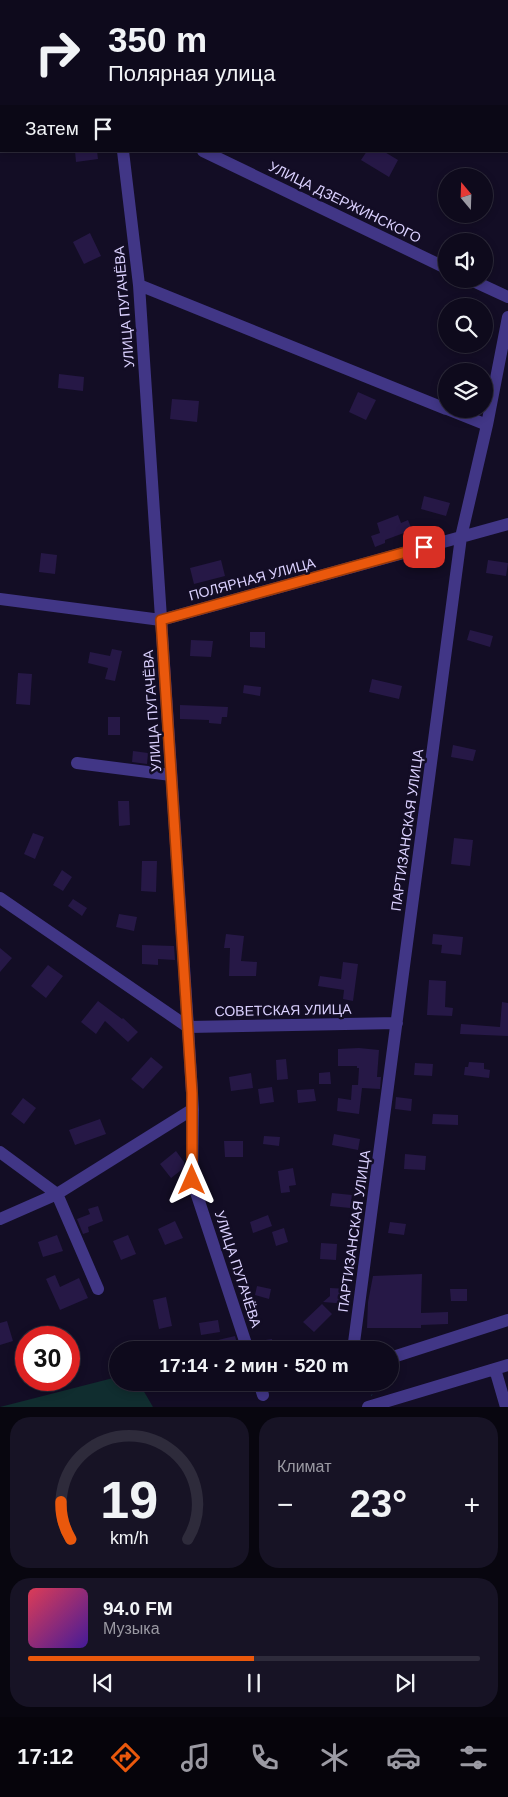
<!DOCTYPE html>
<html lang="ru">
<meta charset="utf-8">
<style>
body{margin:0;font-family:Arial,sans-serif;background:#171325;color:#f1f3f6;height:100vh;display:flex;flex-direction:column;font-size:19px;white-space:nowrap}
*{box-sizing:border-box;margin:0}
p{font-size:16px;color:#9b9aa3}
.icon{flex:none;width:28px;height:28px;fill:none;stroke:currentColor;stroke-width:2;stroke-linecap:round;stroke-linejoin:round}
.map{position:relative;height:1407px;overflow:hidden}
.details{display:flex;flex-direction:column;gap:10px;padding:10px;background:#08060f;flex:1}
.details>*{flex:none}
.guide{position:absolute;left:0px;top:0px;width:509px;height:152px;box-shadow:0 2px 8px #0003,0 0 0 1px #2e2b3b;background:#0e0a1c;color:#f1f3f6;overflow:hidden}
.needle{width:32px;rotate:341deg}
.controls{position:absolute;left:438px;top:168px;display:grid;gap:10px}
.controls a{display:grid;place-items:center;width:55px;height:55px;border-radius:50%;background:#0e0a1c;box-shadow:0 2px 8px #0003,0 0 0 1px #2e2b3b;font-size:25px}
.speed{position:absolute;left:15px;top:1326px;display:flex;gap:10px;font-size:25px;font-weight:700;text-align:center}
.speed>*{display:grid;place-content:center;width:65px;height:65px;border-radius:50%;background:#0e0a1c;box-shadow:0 2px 8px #0003,0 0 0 1px #2e2b3b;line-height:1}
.speed .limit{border:8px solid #d22;background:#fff;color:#111}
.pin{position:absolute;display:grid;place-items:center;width:42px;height:42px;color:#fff;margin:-21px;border-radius:10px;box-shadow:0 2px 8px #0006}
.me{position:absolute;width:55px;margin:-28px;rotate:0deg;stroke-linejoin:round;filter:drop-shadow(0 0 4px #0008)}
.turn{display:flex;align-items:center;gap:18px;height:105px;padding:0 25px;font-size:22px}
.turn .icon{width:65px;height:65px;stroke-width:2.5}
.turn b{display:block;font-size:35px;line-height:42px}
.then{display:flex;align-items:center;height:48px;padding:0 25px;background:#0003;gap:10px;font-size:19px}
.big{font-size:38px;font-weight:700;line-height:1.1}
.details .card{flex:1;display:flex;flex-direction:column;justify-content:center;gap:8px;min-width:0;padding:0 18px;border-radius:20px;background:#171325}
.details .dial{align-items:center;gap:0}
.dial svg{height:130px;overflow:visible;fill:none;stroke:#2e2b3b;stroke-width:7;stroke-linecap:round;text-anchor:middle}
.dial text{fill:#f1f3f6;stroke:none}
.song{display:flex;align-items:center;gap:15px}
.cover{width:60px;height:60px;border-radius:8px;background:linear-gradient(135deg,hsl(350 70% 55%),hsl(260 70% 35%))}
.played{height:5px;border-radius:2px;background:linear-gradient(90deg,#ea580c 50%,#2e2b3b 50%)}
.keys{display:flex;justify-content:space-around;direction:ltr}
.heat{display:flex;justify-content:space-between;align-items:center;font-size:28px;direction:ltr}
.details .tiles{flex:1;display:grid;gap:10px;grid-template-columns:1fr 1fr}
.card:last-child{grid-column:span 2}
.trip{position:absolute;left:109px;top:1341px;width:290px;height:50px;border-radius:25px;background:#0e0a1c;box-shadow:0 2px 8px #0003,0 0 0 1px #2e2b3b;font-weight:700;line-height:50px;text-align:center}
.tab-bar{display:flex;height:80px;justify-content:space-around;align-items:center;background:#06040b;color:#9b9aa3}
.tab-bar .icon{width:35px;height:35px}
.tab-bar .selected{color:#ea580c}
.tab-bar b{font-size:22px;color:#f1f3f6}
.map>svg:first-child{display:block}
.green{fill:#102d2f}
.building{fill:#261846}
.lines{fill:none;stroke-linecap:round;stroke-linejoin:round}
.path{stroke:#29b6bb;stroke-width:2;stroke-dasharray:2.5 4;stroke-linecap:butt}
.minor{stroke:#413686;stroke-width:12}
.route-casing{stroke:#983908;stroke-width:12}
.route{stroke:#ea580c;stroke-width:9}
.labels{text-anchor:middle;stroke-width:5;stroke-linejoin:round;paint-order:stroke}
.street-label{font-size:14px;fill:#dbd1ff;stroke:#130d25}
</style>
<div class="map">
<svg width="508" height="1407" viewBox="0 0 508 1407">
<rect width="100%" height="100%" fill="#130d25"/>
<path class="green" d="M117 1377 118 1382 139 1383 153 1407H0Z"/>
<path class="building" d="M75 151H97L98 159 76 162Z
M367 151H383L398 160 389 177 361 160Z
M90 233 101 256 84 264 73 242Z
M59 374 84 377 83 391 58 388Z
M358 392 376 400 366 420 349 412Z
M172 399 199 401 197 422 170 419Z
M424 496 450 503 446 516 421 509Z
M398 515 401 523 408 520 412 530 385 540V543L375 547 371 536 380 533 377 523Z
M41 553 57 555 55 574 39 572Z
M221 560 225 576 194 584 190 568Z
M488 560 508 563 506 576 486 573Z
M470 630 493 636 490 647 467 640Z
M250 632H265V648L250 647Z
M191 640 213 641 211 657 190 656Z
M112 649 122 651 115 681 105 679 108 668 88 663 90 652 110 656Z
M18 673 32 674 30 705 16 704Z
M372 679 402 686 399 699 369 692Z
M244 685 261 687 260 696 243 693Z
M180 705 228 707 227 717H222L221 724 209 723V720L180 719Z
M108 717H120V735H108Z
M453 745 476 750 473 761 451 757Z
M133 751 148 753 147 764 132 762Z
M118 801H129L130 825 119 826Z
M33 833 44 837 35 859 24 854Z
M454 838 473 840 470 866 451 864Z
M142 861H157L156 892 141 891Z
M62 870 72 877 63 891 53 885Z
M73 899 87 908 82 916 68 906Z
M119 914 137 917 134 931 116 927Z
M226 934 244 936 241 961 257 962 256 976H229L230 948H224Z
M433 934 463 937 461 955 441 953 442 945 432 944Z
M142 945 174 946 175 960 158 959V965L142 964Z
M0 948 12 958 0 972Z
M343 962 358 964 353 1001 343 999 344 990 318 986 320 976 341 979Z
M48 965 63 976 46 998 31 986Z
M429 980 446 981 445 1007 453 1008 452 1016 427 1015Z
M98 1001 122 1019 123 1018 138 1032 128 1042 105 1021 96 1034 81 1022Z
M502 1002 508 1003V1036L460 1034 461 1024 500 1027Z
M359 1048 379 1050 377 1077H381L380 1089 362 1088 359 1114 337 1111 338 1098 351 1100 352 1085H358L359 1068H357V1066H338V1049Z
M151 1057 163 1067 143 1089 131 1079Z
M286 1059 288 1079 277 1080 276 1060Z
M469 1062 484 1063V1069L490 1070 489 1078 464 1075 465 1067H468Z
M415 1063 433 1064 432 1076 414 1075Z
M330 1072 331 1084H319V1073Z
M251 1073 253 1088 231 1091 229 1077Z
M272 1087 274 1102 260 1104 258 1089Z
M314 1089 316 1101 298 1103 297 1090Z
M396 1097 412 1099 411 1111 395 1109Z
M23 1098 36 1108 24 1124 11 1114Z
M433 1114 458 1115V1125L432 1124Z
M100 1119 106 1134 75 1145 69 1130Z
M334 1134 360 1139 358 1150 332 1145Z
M264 1136 280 1137 279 1146 263 1144Z
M224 1141H243V1157H225Z
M176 1151 184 1162V1168L171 1178 160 1164Z
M405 1154 426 1156 425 1170 404 1169Z
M293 1168 296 1185 289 1186 290 1192 281 1193 278 1171Z
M332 1193 352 1195 350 1208 330 1206Z
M98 1206 103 1221 88 1227 89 1232 83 1234 77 1219 90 1214 88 1209Z
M268 1215 272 1226 253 1233 250 1222Z
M175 1221 183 1238 165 1245 158 1229Z
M390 1222 406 1224 404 1235 388 1233Z
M284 1228 288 1242 276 1246 272 1232Z
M57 1235 63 1251 43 1257 38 1242Z
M128 1235 136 1254 121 1260 113 1241Z
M321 1243 337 1244 336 1260 320 1259Z
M422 1274 421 1313 448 1312V1324L421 1325V1328H367L368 1302 373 1276Z
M55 1275 60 1287 79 1278 88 1298 60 1310 46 1279Z
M257 1286 271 1289 269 1299 255 1295Z
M330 1288 349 1289 348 1304 323 1302 330 1296Z
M450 1289H467V1301H451Z
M166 1297 172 1326 159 1329 153 1300Z
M322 1304 332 1314 314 1332 303 1322Z
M218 1320 220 1332 201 1335 199 1323Z
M7 1321 13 1341 0 1345V1323Z
M235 1336 238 1347 221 1350 218 1340Z
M272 1339 273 1350H260L259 1341Z"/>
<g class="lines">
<path class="path" d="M370 1382 372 1395"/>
<path class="minor" d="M25 0V1
M105 0V1
M298 0 301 1
M228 1 230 0
M0 54H1
M123 151 139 285 188 1027 193 1109 192 1180 248 1350
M203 151 446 268
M469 279 508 297
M139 285 446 409
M447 409 487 425
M0 599 161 620 508 524
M77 763 171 775
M0 898 188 1027 397 1023
M0 1152 57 1194 98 1289
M0 1219 57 1194 193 1109
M353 1350 461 537 487 425 508 317
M390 1358 508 1320
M495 1369 506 1407
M259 1382 263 1395
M368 1407 508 1365"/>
</g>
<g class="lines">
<defs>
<path id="route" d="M192 1180V1093L161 620 424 547"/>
</defs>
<use href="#route" class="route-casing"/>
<use href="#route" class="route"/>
</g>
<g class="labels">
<g class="street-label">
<text transform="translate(345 202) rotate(26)" y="5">УЛИЦА ДЗЕРЖИНСКОГО</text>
<text transform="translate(124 307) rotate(-95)" y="5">УЛИЦА ПУГАЧЁВА</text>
<text transform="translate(252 579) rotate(-15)" y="5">ПОЛЯРНАЯ УЛИЦА</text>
<text transform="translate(152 711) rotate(-94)" y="5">УЛИЦА ПУГАЧЁВА</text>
<text transform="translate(407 830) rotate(-82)" y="5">ПАРТИЗАНСКАЯ УЛИЦА</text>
<text transform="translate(283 1010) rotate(-1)" y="5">СОВЕТСКАЯ УЛИЦА</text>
<text transform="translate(354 1231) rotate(-82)" y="5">ПАРТИЗАНСКАЯ УЛИЦА</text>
<text transform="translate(238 1269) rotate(72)" y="5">УЛИЦА ПУГАЧЁВА</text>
</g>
</g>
</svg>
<div class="controls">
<a><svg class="needle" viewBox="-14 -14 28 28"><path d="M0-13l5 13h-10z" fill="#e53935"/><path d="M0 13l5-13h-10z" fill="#9b9aa3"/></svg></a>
<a><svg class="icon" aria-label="sound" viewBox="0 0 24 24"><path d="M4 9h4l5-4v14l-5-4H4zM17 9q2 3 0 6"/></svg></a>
<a><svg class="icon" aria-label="search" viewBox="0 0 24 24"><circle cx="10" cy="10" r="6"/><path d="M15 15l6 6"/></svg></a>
<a><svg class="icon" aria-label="layers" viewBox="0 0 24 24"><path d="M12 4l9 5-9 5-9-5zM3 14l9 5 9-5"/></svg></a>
</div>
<div class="speed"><div class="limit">30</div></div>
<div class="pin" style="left:424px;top:547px;background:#d93025"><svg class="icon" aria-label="arrive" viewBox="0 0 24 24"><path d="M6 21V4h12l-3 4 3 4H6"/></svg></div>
<svg class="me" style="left:192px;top:1180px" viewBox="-20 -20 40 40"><path d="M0-17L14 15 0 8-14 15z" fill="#ea580c" stroke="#fff" stroke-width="4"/></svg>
<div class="trip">17:14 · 2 мин · 520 m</div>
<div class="guide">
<div class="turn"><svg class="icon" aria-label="right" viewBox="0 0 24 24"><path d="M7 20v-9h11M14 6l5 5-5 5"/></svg><div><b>350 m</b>Полярная улица</div></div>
<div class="then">Затем<svg class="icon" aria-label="arrive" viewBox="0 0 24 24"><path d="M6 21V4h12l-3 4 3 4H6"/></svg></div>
</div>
</div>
<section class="details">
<div class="tiles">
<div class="card dial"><svg viewBox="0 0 100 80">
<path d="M14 69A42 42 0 1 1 86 69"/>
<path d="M14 69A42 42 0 0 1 8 46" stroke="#ea580c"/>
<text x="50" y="56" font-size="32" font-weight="700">19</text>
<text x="50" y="72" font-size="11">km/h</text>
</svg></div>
<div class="card"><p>Климат</p>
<div class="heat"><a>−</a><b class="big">23°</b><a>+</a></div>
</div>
<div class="card">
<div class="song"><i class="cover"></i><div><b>94.0 FM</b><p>Музыка</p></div></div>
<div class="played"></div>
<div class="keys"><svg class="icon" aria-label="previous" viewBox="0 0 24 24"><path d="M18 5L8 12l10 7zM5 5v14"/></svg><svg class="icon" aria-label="pause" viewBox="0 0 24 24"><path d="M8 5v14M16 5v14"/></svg><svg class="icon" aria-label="next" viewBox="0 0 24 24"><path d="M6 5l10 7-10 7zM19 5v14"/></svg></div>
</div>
</div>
</section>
<nav class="tab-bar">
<b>17:12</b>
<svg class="icon selected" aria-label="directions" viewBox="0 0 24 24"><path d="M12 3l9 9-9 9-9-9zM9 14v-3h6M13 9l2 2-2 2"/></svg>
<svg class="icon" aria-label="music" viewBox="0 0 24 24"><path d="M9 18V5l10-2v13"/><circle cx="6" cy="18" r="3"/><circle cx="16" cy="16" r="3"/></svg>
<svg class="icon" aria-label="phone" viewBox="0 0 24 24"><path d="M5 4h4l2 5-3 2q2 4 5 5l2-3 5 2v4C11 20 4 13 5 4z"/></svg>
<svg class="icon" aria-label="climate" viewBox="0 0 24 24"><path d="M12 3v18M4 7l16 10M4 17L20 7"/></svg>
<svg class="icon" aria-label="car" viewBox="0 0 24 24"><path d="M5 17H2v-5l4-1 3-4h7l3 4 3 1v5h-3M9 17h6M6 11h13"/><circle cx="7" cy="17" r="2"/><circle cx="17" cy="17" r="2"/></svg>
<svg class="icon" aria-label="filters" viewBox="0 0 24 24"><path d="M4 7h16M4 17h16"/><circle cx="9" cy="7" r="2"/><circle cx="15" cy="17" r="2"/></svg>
</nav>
